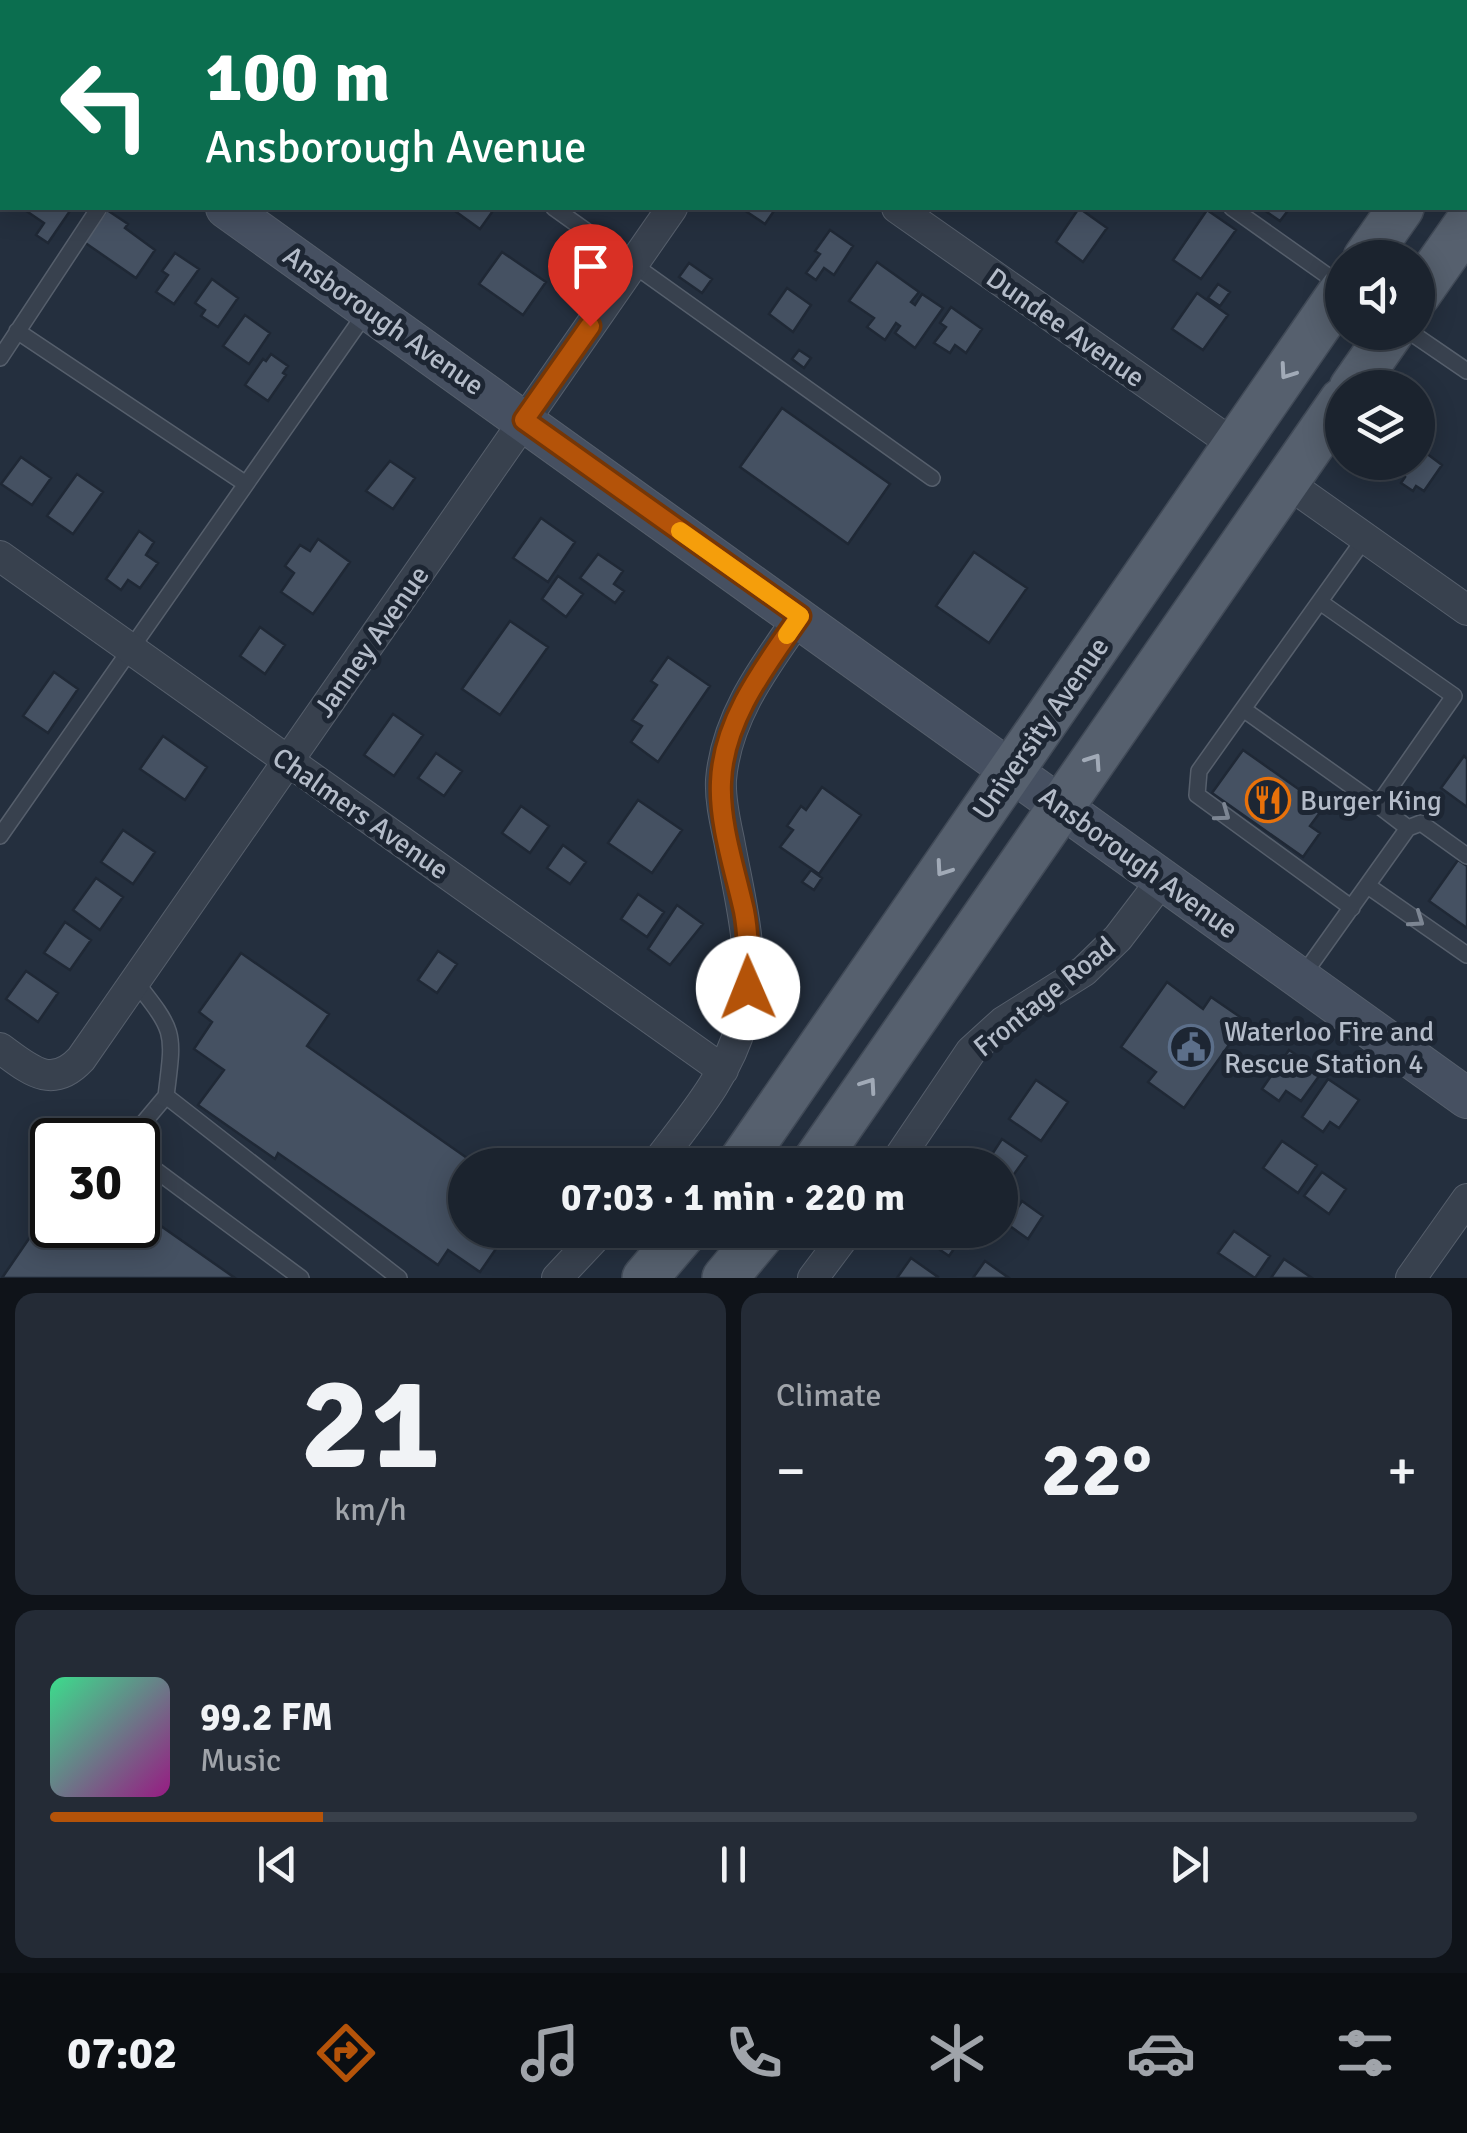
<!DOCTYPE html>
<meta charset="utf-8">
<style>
body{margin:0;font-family:Signika,sans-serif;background:#242b36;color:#f1f3f6;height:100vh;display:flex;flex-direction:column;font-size:38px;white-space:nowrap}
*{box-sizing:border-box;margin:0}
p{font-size:32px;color:#a0a4aa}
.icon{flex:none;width:55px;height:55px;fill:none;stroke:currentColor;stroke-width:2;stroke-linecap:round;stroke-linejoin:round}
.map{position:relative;height:1278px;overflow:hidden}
.sheet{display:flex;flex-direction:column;gap:15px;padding:15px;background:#0f1319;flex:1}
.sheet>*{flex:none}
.top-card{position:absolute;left:0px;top:0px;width:1468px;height:210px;box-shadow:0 5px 25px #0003,0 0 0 2px #39404a;background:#0b6e4f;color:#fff;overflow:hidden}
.fabs{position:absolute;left:1325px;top:240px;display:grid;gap:20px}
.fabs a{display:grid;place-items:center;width:110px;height:110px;border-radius:50%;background:#1b232e;box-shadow:0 5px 25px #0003,0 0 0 2px #39404a;font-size:50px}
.speed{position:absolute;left:30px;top:1118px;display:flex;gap:20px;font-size:50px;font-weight:700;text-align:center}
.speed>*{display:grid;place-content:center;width:130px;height:130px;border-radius:50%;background:#1b232e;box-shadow:0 5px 25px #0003,0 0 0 2px #39404a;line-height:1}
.speed .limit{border:5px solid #111;border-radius:15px;background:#fff;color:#111}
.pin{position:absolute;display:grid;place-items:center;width:85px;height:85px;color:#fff;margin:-102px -42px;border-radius:50% 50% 50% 0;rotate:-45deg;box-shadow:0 0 10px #0007}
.pin .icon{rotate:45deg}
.me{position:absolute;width:110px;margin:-55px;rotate:359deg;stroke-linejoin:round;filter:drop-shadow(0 0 8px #0008)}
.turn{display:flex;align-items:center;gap:35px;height:210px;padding:0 40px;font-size:45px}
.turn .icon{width:130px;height:130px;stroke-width:2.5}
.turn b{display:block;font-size:70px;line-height:85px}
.big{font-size:75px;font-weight:700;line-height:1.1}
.sheet .card{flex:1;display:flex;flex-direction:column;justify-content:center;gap:15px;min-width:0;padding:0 35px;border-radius:20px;background:#242b36}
.sheet .dial{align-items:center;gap:0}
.dial b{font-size:130px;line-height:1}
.song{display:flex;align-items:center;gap:30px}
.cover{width:120px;height:120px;border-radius:15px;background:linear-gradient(135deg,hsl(150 70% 55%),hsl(310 70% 35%))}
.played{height:10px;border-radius:5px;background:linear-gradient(90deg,#b45309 20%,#39404a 20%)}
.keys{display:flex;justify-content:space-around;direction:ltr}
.heat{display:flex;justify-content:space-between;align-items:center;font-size:55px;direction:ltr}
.sheet .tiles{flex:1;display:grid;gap:15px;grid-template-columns:1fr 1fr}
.card:last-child{grid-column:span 2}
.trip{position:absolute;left:448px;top:1148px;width:570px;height:100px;border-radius:50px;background:#1b232e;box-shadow:0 5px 25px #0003,0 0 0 2px #39404a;font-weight:700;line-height:100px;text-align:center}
.tabs{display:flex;height:160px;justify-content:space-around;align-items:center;background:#0b0e12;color:#a0a4aa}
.tabs .icon{width:70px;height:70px}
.tabs .current{color:#b45309}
.tabs b{font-size:45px;color:#f1f3f6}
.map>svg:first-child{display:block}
.building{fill:#455162;stroke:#1f2835;stroke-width:2.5}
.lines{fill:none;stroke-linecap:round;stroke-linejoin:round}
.lane-casing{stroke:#565f6c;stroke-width:18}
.street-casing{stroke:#565f6c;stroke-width:32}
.secondary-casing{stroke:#565f6c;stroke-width:42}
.primary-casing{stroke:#414a57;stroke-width:48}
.lane{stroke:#38414e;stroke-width:15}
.street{stroke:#38414e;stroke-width:30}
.secondary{stroke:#465061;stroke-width:40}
.primary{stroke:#56606e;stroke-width:45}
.oneway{stroke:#a1aab7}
.oneway2{stroke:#7c8592}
.route-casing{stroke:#753606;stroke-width:25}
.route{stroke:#b45309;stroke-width:18}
.slow{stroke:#f59e0b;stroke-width:18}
.labels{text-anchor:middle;stroke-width:10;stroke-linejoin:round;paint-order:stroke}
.street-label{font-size:28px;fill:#b4bcc9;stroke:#1d2633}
.poi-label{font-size:28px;fill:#b4bcc9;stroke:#1d2633;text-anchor:start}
</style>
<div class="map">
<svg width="1467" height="1278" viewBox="0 0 1467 1278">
<rect width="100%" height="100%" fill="#242f3e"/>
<path class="building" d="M22 208H72L48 243 36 235 44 223Z
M458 208H495L480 229 455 211Z
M741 208H776L765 224Z
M1079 208 1107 228 1083 262 1056 242Z
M1261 208H1290L1280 221Z
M107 210 128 224 125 228 155 250 136 278 84 242Z
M1207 210 1236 230 1201 279 1173 260Z
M830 230 853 246 834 275 824 268 816 280 806 273 820 254 815 251Z
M502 252 546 282 523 315 479 284Z
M175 253 199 269 174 304 156 292 168 275 162 271Z
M877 262 919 292 911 302 915 305 922 294 943 308 915 348 895 333 900 326 896 323 885 340 867 327 874 318 849 301Z
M689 263 712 279 702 293 679 277Z
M212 279 238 298 218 327 201 316 205 310 195 303Z
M1218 284 1230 292 1220 306 1208 298Z
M787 288 811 305 793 332 769 314Z
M1197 293 1228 315 1203 350 1172 329Z
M951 307 982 329 966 353 955 345 950 353 934 343 946 327 940 323Z
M245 315 270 333 249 364 223 346Z
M799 350 811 358 804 368 792 359Z
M271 354 288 366 283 373 286 375 268 401 245 385 263 359 266 361Z
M782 408 890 484 848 544 740 467Z
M1418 447 1442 465 1424 491 1416 486 1413 491 1401 483 1405 477 1398 472 1404 462H1418Z
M21 457 51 478 32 505 1 484Z
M390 461 415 478 393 509 366 491Z
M77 474 103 492 73 534 47 516Z
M541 518 575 542 548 582 513 558Z
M139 531 154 542 146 555 158 563 140 588 128 580 121 590 106 579Z
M318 539 350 562 313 614 281 592 294 573 285 566 300 545 310 551Z
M974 552 1027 588 989 643 936 606Z
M598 554 623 571 614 584 624 591 615 603 580 578Z
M558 576 583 594 566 617 542 599Z
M510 621 548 647 500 715 462 689Z
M260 627 285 645 265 674 240 656Z
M668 657 710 686 658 762 631 742 642 726 632 720 657 685 651 681Z
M54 672 78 689 48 733 23 716Z
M393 714 423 735 394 776 364 755Z
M163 736 207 767 185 800 140 769Z
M1243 750 1324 807 1310 826 1320 833 1303 857 1212 793Z
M436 753 462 771 444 796 418 778Z
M1464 756 1467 759V807L1441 788Z
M822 787 861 815 819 874 780 847 793 830 787 826 801 806 806 810Z
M638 800 682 830 652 873 608 843Z
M521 806 549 826 530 853 502 833Z
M123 830 155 852 133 884 101 862Z
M563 845 586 862 570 884 547 868Z
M1458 860 1467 866V928L1429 901Z
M811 870 822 878 814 890 802 882Z
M96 878 123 897 100 930 73 910Z
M638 894 664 912 647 937 621 919Z
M677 905 703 924 670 965 648 949Z
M65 922 91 940 70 970 44 953Z
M438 951 457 964 437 993 418 980Z
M241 953 329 1014 307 1046 477 1165H465V1230H509L480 1272 448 1250 438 1265 278 1153 275 1159 198 1105 224 1070 194 1049 212 1022 199 1012Z
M26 971 58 993 38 1022 6 999Z
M1167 982 1203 1009 1211 997 1246 1021 1184 1108 1148 1082 1156 1072 1121 1047Z
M1289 1050 1322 1072 1301 1101 1286 1091 1279 1101 1262 1089Z
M1328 1079 1359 1100 1339 1128 1330 1122 1323 1132 1302 1117Z
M1036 1080 1068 1102 1041 1141 1009 1119Z
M1002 1139 1027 1156 1002 1191 1000 1165H979L987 1153 991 1156Z
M1282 1141 1317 1165 1298 1193 1263 1168Z
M1322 1172 1346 1189 1329 1214 1304 1196Z
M1022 1201 1043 1216 1028 1239 1007 1224Z
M52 1205V1225H138V1210L235 1278H2Z
M930 1230H967L949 1256 924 1239Z
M1234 1231 1270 1256 1255 1278 1218 1253Z
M911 1258 938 1277V1278H897Z
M1284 1259 1312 1278H1271Z
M985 1261 1009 1278H973Z"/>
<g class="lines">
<defs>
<path id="lane" d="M265 0 269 2
M940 0 944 2
M189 2 190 0
M554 208 932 478
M1232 208 1342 286
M17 331 246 484
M1410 332 1467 371
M0 358 99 208
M1320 602 1454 696 1378 805 1243 709 1365 538
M1243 709 1199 771 1197 795 1352 908
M1378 805 1408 828
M0 836 367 311
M1368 886 1467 955
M1301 978 1408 828 1421 823 1467 856
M135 981C176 1033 174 1031 166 1096
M129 1140 166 1096 399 1278
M138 1157 301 1278"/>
<path id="street" d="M603 0 606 2
M1288 0 1291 2
M814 2 816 0
M897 208 1236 446
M1286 482 1467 610
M0 556 723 1070
M0 1048C29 1069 51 1091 81 1059L672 208
M655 1165C688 1121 728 1076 742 1022 758 961 740 901 729 840 725 821 720 800 721 780 726 717 765 666 800 616
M894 1165 971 1051 1003 1022 1084 971 1118 938 1163 879
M557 1278 602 1230
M813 1278 849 1230
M1411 1278 1467 1199"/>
<path id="secondary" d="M0 46 2 48
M226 208 1467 1098"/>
<path id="primary" d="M1465 115 1467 112
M1366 258 1401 208
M1418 294 1467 224
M1352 388 1391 332
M739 1165 1342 291
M813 1165 1342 401
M645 1278 686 1230
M725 1278 765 1230"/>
</defs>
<use href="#lane" class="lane-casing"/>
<use href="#street" class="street-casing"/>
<use href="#secondary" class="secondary-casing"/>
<use href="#primary" class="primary-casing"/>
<use href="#lane" class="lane"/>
<use href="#street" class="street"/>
<use href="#secondary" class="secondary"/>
<use href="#primary" class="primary"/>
</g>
<defs><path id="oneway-chevron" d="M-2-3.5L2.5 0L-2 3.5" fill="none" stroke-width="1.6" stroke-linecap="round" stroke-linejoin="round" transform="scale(2.5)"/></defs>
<g class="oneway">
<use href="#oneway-chevron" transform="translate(1287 372) rotate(125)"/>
<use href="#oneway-chevron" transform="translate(1094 761) rotate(-56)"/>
<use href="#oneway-chevron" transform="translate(943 869) rotate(125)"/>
<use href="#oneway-chevron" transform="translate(869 1085) rotate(-55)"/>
</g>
<g class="oneway2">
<use href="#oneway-chevron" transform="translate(1223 814) rotate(36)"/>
<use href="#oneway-chevron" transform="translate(1417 920) rotate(35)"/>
</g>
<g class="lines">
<defs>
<path id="route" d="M590 326 524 420 800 616C766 665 723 720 721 782 719 824 735 870 744 911 749 937 748 963 748 988"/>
</defs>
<use href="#route" class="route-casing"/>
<use href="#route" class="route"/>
<path class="slow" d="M680 531 800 616 787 635"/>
</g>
<defs>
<symbol id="restaurant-ring" viewBox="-11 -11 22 22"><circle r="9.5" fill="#1d2633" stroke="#e8710a" stroke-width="1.5"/><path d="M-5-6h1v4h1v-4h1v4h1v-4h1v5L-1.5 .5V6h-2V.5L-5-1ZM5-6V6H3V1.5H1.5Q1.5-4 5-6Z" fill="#e8710a"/></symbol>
<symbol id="civic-ring" viewBox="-11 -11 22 22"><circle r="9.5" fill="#1d2633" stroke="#5c6f8a" stroke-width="1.5"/><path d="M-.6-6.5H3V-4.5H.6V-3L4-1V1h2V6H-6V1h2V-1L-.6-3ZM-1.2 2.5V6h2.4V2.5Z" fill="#5c6f8a"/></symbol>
</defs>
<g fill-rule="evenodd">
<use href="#restaurant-ring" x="1243" y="775" width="50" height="50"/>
<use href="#civic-ring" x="1166" y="1022" width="50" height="50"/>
</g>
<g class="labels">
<g class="street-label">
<text transform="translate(384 320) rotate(35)" y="10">Ansborough Avenue</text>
<text transform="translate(1066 327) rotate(35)" y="10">Dundee Avenue</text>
<text transform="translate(371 641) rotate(-55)" y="10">Janney Avenue</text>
<text transform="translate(1040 728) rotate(-55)" y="10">University Avenue</text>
<text transform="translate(361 813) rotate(35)" y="10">Chalmers Avenue</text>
<text transform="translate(1139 862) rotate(36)" y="10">Ansborough Avenue</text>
<text transform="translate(1044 996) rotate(-39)" y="10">Frontage Road</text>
</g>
<g class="poi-label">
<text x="1300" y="810">Burger King</text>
<text x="1224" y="1041">Waterloo Fire and<tspan x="1224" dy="32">Rescue Station 4</tspan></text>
</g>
</g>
</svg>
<div class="fabs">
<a><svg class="icon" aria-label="sound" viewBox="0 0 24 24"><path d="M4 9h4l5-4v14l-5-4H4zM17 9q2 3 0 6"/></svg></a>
<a><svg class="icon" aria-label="layers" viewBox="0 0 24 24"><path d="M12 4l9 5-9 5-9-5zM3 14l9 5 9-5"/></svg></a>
</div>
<div class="speed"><div class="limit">30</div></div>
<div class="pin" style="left:590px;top:326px;background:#d93025"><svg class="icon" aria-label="arrive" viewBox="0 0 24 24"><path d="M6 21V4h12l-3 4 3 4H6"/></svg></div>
<svg class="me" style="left:748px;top:988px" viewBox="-20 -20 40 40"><circle r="19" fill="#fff"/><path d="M0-13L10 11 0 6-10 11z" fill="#b45309"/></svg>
<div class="trip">07:03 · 1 min · 220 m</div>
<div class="top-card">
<div class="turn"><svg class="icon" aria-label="left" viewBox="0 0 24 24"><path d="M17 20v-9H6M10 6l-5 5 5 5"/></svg><div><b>100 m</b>Ansborough Avenue</div></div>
</div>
</div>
<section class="sheet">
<div class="tiles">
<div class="card dial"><b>21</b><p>km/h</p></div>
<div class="card"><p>Climate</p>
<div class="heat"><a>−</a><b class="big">22°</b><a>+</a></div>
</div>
<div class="card">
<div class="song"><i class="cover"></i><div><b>99.2 FM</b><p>Music</p></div></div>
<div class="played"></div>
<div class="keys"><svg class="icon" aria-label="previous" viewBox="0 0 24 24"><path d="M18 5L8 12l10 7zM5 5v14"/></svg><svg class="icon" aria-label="pause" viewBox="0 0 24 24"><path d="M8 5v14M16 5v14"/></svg><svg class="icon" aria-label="next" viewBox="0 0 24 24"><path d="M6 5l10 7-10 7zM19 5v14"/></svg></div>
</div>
</div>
</section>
<nav class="tabs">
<b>07:02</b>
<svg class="icon current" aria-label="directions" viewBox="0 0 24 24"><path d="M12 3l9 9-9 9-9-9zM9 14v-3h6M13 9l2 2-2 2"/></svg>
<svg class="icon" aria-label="music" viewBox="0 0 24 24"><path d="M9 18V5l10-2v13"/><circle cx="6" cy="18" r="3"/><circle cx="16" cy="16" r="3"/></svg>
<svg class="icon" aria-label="phone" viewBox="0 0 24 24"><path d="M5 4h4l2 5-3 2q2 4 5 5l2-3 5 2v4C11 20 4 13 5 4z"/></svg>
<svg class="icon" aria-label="climate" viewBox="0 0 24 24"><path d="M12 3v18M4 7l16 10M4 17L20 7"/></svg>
<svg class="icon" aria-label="car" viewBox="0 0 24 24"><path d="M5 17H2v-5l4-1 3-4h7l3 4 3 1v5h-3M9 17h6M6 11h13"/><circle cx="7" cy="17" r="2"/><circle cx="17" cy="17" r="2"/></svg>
<svg class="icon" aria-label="filters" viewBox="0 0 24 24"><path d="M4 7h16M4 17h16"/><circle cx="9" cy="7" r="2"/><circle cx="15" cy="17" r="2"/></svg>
</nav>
